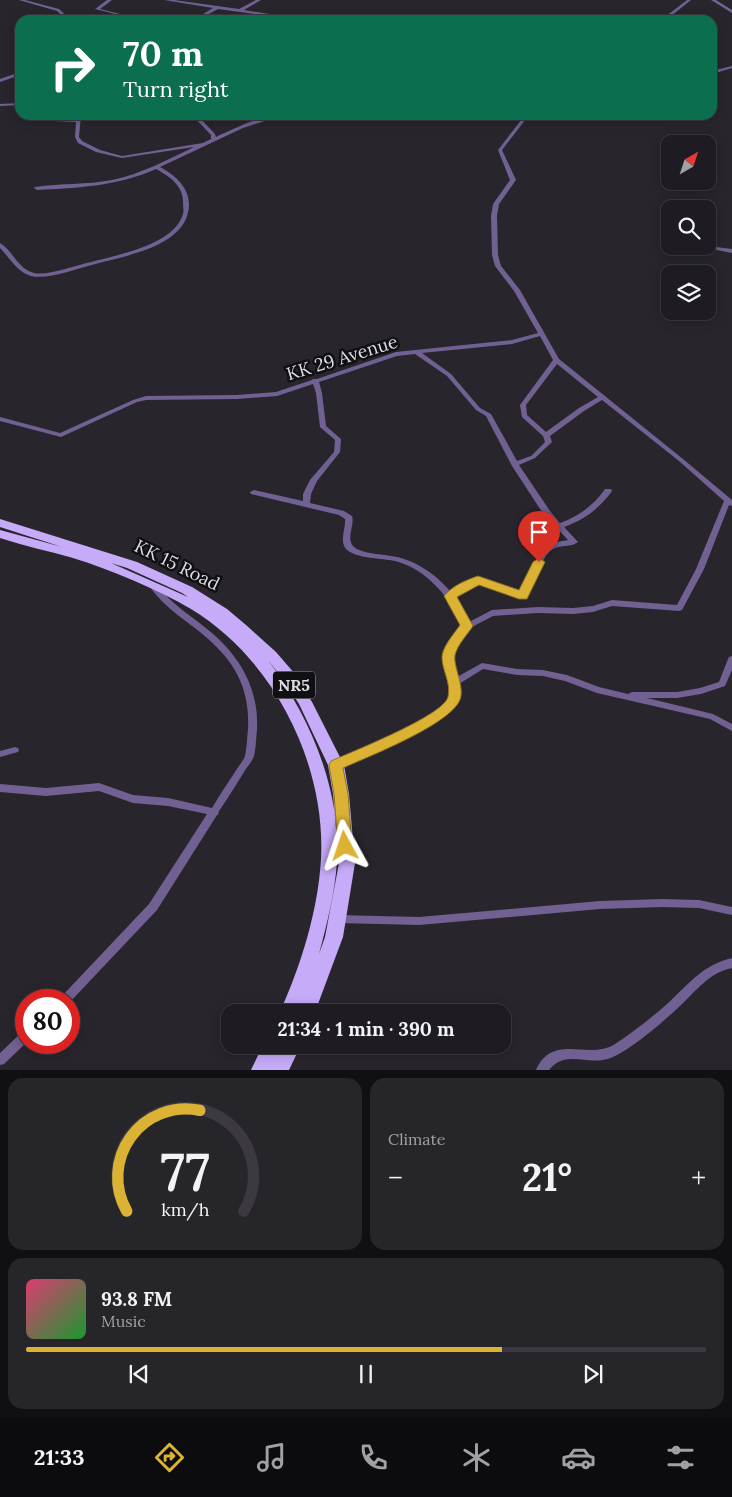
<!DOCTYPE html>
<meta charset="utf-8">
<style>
body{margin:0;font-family:Lora,serif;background:#26252a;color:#f1f3f6;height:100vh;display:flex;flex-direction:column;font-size:19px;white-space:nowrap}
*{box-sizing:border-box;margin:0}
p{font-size:16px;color:#a1a1a5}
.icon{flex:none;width:28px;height:28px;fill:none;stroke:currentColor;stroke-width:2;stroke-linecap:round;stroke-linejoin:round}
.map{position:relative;height:1070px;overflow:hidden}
.details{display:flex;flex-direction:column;gap:8px;padding:8px;background:#100f13;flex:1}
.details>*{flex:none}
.guide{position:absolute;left:15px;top:15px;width:702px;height:105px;border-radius:15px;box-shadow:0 2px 12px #0003,0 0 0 1px #3c3a40;background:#0b6e4f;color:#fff;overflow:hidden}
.needle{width:32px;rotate:39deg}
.fabs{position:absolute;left:661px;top:135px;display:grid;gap:10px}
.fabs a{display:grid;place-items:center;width:55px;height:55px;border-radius:10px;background:#1e1c22;box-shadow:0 2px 12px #0003,0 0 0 1px #3c3a40;font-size:25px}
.speed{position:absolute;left:15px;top:989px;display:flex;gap:10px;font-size:25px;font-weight:700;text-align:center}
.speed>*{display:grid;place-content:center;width:65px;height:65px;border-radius:50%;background:#1e1c22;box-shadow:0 2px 12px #0003,0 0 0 1px #3c3a40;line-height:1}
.speed .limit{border:8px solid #d22;background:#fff;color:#111}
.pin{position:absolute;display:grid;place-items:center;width:42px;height:42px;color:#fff;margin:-51px -21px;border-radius:50% 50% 50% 0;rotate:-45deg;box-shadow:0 0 5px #0007}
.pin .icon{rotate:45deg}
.me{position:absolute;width:55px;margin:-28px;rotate:355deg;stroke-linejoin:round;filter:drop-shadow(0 0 4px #0008)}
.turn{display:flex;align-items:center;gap:18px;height:105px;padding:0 25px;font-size:22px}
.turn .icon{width:65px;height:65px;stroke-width:2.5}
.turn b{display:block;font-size:35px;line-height:42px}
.big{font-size:38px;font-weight:800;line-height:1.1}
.details .card{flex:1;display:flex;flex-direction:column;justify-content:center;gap:8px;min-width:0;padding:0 18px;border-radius:15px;background:#26252a}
.details .dial{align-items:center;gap:0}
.dial svg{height:130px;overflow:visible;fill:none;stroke:#3c3a40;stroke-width:7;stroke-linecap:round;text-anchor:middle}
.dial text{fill:#f1f3f6;stroke:none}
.song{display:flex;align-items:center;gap:15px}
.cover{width:60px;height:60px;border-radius:8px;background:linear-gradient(135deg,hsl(340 70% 55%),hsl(130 70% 35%))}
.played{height:5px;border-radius:2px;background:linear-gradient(90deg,#dbb233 70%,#3c3a40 70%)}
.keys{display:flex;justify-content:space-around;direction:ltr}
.heat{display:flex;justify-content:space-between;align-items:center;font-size:28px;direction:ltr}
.details .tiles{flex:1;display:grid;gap:8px;grid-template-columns:1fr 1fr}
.card:last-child{grid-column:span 2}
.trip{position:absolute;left:221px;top:1004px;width:290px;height:50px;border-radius:15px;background:#1e1c22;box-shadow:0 2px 12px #0003,0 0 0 1px #3c3a40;font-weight:800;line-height:50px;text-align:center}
.tab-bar{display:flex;height:80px;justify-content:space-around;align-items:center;background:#0c0b0e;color:#a1a1a5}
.tab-bar .icon{width:35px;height:35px}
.tab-bar .current{color:#dbb233}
.tab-bar b{font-size:22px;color:#f1f3f6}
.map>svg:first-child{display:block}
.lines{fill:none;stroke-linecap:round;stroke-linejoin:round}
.minor{fill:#716092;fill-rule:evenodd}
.trunk{fill:#c6abf8;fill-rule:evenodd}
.route{fill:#dbb233;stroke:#8e7421}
.labels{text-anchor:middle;stroke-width:5;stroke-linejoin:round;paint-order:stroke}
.shield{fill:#100f13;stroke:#a19fa4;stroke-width:1}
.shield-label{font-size:16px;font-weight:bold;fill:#dfdde2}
.street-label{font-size:18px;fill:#dfdde2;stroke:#100f13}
</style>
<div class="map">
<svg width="732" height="1070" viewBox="0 0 732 1070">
<rect width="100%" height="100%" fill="#28252d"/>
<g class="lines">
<path class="minor" d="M19 0H25L59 9 71 20H67L57 11Z
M107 0H112L100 9 120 14 112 20H107L115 14 95 9Z
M164 0H174L239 9 256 0H261L244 10 307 20H297L218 9 198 20H193L213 8Z
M687 0H691L666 20H661Z
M711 0H716L732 10V13Z
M732 66V68L712 74V71Z
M20 72V75L0 82V79Z
M20 103V105L0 106V104Z
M50 115H54L57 119 76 120 77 115H81L79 137 82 141 100 150 122 156 203 143 211 139V135L192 115H197L215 134 216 137C235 128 262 115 283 115L243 128 160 167C175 175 189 187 189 205 188 247 123 256 92 265 75 269 48 280 31 276 17 272 10 258 0 248V243C13 251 18 269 34 273 49 276 76 265 91 262 117 255 174 245 183 214 184 211 183 206 183 203 184 186 169 176 156 169 118 186 78 188 37 190L34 188 35 187C61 183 86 185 112 180 141 174 167 160 194 147L122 158 96 152 78 143 75 137 76 122 54 121Z
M525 115H529L502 150 516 180 499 204 497 216 498 255 501 266 520 290 559 359 683 459 732 500V506L729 505 704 569 682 610 679 611 612 606 593 612 573 614 538 613 493 616 470 628 455 648 452 654V660L457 677 482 663 517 669 543 670 567 675 599 687 628 694 632 692H677L700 688 719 682 728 659 729 657 732 656V670L725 686 701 694 677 698H647L713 714 732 724V731L710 719 597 693 565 681 543 676 517 675 483 669 459 684C461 695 457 704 449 712 429 732 394 743 368 754 357 759 347 765 336 769L333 767 331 765 333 763C356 751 445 720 451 695 452 689 450 683 448 677 439 650 447 646 463 626 449 597 427 569 395 561 382 558 356 559 346 549 339 540 346 529 345 519L339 515 251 494 250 492 254 490 303 501V494L310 480 334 452 335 440 320 427 316 393 313 384 277 396 237 399 146 400 137 402 61 437 0 421V417L60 433 133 400 146 396 237 395 276 392 312 380 313 379H317L396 352 512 340 538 333 514 291 495 266 492 255 491 216 493 204 510 180 498 150ZM540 336 553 360 520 405 522 417 543 436 545 442 531 456 517 461 491 414 480 408 451 374 422 353 512 344ZM415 354 447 376 476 410 486 416 512 466 544 515 568 540 551 543 541 549 521 592 478 577 461 584 451 592C437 576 421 564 401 558 389 554 361 555 353 546 346 538 355 525 352 516L344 511 310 503 311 494 317 481 340 452 341 439 326 426 322 393 319 382 397 356ZM557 364 598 397 579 408 546 432 527 415 526 405ZM602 400 679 461 724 501 696 569 677 605 612 600 593 606 573 608 538 607 492 610 469 622 454 597 467 588 478 583 520 598H526C533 585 542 553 555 548 563 545 572 547 578 542L564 527C584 520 599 509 612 491L611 489H605C593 506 579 516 560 523L550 511 519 465 535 458 552 442 550 436 584 411Z
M697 246H708L732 249V253Z
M154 584 157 585C172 605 193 617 212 633 241 658 259 690 257 729 256 738 256 748 254 756 252 762 247 767 244 772 236 785 228 798 219 811L218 815H217L157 910 69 1003V1000H60L61 997 149 904 207 814 168 806 133 803 99 791 46 796 0 792V784L46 788 99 783 133 795 168 798 212 808C219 796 227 784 235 772 238 767 243 761 245 756 247 747 247 737 248 729 250 690 236 663 207 638 188 621 165 609 150 587Z
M15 747 18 748 19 750 18 752 0 757V751Z
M662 899 699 900 732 907V915L699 908 662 907 600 909 419 925 337 923 333 922 332 919 333 916 337 915 419 917 600 901Z
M732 958V968C710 972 696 991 680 1006 664 1021 633 1048 613 1057 589 1068 567 1048 549 1070H536C553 1032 589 1061 615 1044 633 1032 650 1019 667 1004 688 985 702 965 732 958Z
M26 1031 27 1042 4 1064 0 1065V1053L22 1032Z"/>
<path class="trunk" d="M0 519 137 562 192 587 227 609 246 625 276 652 295 674 312 702 344 765 349 794 355 863 343 937 315 1012H280C301 965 318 911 321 859 326 764 274 659 191 609 159 590 109 569 73 558 49 551 24 546 0 538V530L62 547 0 527ZM111 563 127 568 182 593 188 597ZM268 660 285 682 299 704 328 765 333 794 339 863 325 937 319 954C327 924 335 893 337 861 341 789 310 717 268 660Z
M263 1045H282L281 1047 282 1045H301L289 1070H251Z"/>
</g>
<path class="route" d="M539 558 545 562 527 599H519L479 585 457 597 473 626C467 635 458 644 455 655 453 665 463 683 461 696 458 722 367 757 343 768L348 794 352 846 350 850 345 852 340 850 338 846 334 794 329 765 331 761C351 752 443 716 448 697 451 683 443 672 442 659 441 648 454 634 460 625L444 596C452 586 466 580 478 576L519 590 533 562Z"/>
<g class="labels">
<rect class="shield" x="273" y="671.5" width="42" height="27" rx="4"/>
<g class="shield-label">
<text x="294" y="691">NR5</text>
</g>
<g class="street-label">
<text transform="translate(342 358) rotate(-17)" y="6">KK 29 Avenue</text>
<text transform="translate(177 565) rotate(26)" y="6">KK 15 Road</text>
</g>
</g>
</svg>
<div class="fabs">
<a><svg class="needle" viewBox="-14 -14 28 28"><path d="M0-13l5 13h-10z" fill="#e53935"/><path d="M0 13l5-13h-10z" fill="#a1a1a5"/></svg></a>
<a><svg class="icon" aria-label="search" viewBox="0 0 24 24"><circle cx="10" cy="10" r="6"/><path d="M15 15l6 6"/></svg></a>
<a><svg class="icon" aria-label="layers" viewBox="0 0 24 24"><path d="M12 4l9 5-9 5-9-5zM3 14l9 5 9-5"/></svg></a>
</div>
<div class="speed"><div class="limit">80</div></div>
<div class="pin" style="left:539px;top:562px;background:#d93025"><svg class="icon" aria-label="arrive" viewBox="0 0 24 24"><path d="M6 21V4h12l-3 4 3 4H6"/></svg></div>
<svg class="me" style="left:345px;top:846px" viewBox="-20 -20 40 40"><path d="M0-17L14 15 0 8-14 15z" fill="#dbb233" stroke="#fff" stroke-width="4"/></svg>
<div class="trip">21:34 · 1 min · 390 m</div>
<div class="guide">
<div class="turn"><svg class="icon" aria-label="right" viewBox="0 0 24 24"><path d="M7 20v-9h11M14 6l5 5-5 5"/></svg><div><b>70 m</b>Turn right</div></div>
</div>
</div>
<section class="details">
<div class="tiles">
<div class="card dial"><svg viewBox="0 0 100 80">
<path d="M14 69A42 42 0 1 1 86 69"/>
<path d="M14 69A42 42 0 0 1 59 7" stroke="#dbb233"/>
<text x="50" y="56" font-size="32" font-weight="700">77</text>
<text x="50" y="72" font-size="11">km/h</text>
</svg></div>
<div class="card"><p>Climate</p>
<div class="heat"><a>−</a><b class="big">21°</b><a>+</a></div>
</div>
<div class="card">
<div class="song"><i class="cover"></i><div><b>93.8 FM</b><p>Music</p></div></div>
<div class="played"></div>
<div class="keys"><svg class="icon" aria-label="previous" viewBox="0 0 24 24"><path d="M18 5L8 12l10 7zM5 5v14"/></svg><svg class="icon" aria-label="pause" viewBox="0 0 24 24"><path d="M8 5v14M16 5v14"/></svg><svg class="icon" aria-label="next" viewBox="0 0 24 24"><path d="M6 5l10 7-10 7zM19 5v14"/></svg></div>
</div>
</div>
</section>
<nav class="tab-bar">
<b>21:33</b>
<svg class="icon current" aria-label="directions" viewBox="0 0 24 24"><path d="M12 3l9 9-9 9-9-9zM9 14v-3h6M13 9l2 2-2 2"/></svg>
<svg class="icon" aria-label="music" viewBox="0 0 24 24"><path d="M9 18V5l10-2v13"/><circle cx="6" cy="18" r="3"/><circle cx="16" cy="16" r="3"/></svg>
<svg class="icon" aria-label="phone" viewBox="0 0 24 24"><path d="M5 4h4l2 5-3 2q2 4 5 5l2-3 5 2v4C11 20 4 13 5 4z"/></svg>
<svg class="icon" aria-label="climate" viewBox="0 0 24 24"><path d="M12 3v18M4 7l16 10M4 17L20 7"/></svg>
<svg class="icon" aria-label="car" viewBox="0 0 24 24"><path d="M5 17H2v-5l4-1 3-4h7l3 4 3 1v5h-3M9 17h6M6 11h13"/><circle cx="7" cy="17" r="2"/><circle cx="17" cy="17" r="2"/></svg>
<svg class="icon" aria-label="filters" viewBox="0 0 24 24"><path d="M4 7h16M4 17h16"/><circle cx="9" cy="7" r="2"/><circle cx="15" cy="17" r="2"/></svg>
</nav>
